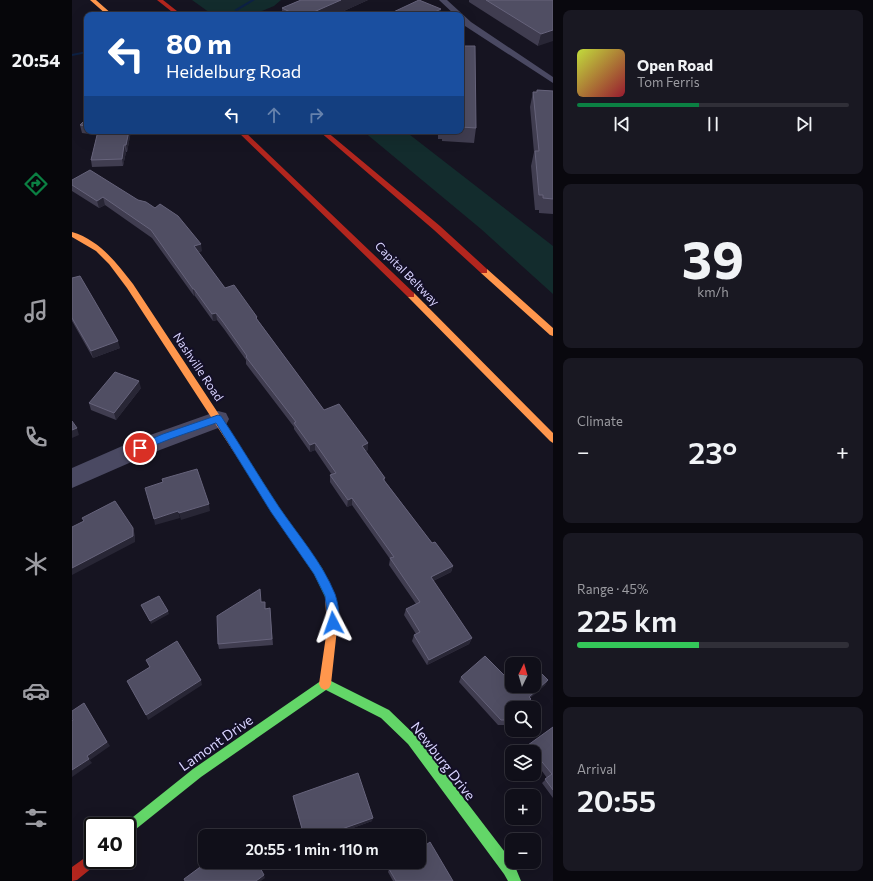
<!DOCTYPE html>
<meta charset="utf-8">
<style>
body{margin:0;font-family:Commissioner,sans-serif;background:#191822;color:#f1f3f6;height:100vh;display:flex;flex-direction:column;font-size:15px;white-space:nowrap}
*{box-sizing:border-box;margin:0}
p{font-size:13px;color:#9c9ca2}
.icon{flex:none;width:22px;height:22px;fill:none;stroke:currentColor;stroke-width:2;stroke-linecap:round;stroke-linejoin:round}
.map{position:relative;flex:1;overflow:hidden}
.drawer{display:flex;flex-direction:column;gap:10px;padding:10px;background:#09080e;width:320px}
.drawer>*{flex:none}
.top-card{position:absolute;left:12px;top:12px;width:380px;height:122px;border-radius:8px;box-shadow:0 4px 16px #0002,0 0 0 1px #302f38;background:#1a4fa0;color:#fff;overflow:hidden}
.needle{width:26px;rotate:5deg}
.fabs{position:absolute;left:433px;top:657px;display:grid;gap:8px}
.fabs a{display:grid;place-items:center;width:36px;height:36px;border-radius:8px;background:#100f19;box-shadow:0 4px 16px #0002,0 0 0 1px #302f38;font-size:20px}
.speed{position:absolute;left:12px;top:817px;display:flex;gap:8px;font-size:20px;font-weight:700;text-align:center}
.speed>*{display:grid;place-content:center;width:52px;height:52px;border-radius:50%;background:#100f19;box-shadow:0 4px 16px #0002,0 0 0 1px #302f38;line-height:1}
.speed .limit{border:2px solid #111;border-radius:6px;background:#fff;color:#111}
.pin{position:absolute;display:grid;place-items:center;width:34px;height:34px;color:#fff;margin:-17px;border:2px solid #fff;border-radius:50%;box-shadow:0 1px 4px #0007}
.me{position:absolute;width:44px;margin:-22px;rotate:356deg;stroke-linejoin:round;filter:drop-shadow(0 0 3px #0008)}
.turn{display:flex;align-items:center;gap:14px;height:84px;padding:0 16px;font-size:18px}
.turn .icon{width:52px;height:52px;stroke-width:2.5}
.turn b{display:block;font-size:28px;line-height:34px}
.lanes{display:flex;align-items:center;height:38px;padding:0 16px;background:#0003;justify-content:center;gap:20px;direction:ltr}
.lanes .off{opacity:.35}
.big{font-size:30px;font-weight:600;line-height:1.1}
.drawer .tile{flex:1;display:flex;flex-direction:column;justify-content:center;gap:6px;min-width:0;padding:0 14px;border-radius:8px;background:#191822}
.drawer .dial{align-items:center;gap:0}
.dial b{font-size:52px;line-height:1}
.song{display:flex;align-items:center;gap:12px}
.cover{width:48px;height:48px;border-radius:6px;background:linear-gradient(135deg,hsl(70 70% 55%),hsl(350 70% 35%))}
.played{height:4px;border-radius:2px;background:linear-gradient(90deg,#0b8043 45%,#302f38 45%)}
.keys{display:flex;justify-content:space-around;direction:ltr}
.heat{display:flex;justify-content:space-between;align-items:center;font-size:22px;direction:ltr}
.charge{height:6px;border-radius:3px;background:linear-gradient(90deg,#34c759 45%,#302f38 0)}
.trip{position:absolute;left:126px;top:829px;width:228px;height:40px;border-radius:8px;background:#100f19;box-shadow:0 4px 16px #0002,0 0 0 1px #302f38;font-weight:600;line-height:40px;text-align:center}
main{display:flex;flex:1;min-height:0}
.menu{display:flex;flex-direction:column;width:72px;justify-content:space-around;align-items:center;background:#06060a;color:#9c9ca2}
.menu .icon{width:28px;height:28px}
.menu .current{color:#0b8043}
.menu b{font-size:18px;color:#f1f3f6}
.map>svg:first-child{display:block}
.green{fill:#132c2d}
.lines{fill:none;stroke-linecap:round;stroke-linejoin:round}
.stream{fill:#0d2144;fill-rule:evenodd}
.lane{fill:#4a4962;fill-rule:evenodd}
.street{fill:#4a4962;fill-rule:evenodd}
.fast{fill:#63d668;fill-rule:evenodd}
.slow{fill:#ff974d;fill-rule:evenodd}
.jam{fill:#b3261e;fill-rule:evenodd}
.wall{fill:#403d50}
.shaded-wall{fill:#282635}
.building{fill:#504e63;stroke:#66637b}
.route{fill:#1a73e8;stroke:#114b97}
.labels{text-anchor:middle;stroke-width:4;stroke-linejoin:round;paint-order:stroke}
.street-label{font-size:12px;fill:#d9d4ff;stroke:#130f26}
.near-street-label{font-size:14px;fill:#d9d4ff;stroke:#130f26}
</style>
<main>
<nav class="menu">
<b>20:54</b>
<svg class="icon current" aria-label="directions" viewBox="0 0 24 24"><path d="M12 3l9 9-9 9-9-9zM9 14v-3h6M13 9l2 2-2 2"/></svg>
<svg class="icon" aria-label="music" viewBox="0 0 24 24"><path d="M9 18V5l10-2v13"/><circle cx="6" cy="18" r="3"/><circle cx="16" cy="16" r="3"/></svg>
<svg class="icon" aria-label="phone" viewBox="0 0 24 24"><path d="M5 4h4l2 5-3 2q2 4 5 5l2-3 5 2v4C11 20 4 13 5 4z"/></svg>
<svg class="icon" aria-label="climate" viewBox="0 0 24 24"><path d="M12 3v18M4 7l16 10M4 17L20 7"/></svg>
<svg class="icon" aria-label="car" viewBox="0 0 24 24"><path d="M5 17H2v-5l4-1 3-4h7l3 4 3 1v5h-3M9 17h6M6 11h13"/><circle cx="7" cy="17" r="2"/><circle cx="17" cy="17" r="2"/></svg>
<svg class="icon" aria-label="filters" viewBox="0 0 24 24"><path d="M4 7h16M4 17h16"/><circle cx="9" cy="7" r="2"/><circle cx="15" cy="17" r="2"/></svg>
</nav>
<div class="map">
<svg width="481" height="881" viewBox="0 0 481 881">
<rect width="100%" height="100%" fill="#161421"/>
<path class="green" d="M120 0H209L202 6 185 13 186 15H141Z
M291 131H333L481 246V294L409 229Z"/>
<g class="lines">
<path class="stream" d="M179 0H183L165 11 162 10Z
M15 51V53L0 56V54Z"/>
<path class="lane" d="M367 0H375L399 22 481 77V83L393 26 389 21V15H383Z"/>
<path class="street" d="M146 411 154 413 157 419 154 425 80 453 0 488V468L64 440Z"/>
<path class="fast" d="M170 453 173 454 206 506 250 568 263 596 262 599 258 601 254 599 242 574 200 512 167 460 165 457 167 454Z
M253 678 317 710 344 736 442 864 449 881H436L432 874 336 744 309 718 254 690 129 777 59 833 55 835V826H50L51 825 121 769Z"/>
<path class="slow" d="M18 0H24L41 15H35Z
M0 232C27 240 44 262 61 284L173 454 175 457 173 460H167L55 288 37 264 24 251 0 237Z
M409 269H415L481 328V336L478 335 409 273Z
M339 292 342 293 481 433V443L478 441 336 297V293Z
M258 591 262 593 263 596 265 629 259 684 257 688 253 690 249 688 247 684 255 629 253 596 254 593Z"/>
<path class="jam" d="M85 0H91L110 15H104Z
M165 131H172L342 293V297H336Z
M247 131H254L368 226 415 269V273H409L362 230Z
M21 852V860H27L26 863 5 880 0 881V867Z"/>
</g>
<path class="wall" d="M229 0H296L263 15H210V8Z
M397 0H481L466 46 397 2Z
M389 46 404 128 402 143 370 141V139H366V131H389Z
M465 90 481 91V214L467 213V210H463L459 166 462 152 458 107 461 92H465Z
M15 118V131H59L55 152H54L51 166 20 167 19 160 25 135 10 133 8 125Z
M0 180 130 251 126 252 153 288 185 317V319L252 410 296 443V450L293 451 313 478V481L360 543 381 566 379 572 361 581 400 638 397 644 355 665 340 641 342 635 344 634 332 615 334 609 344 604 317 565 318 559 280 505 275 507 258 482V475H260L243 450 238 452 222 429V427L174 364V360L152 329 145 320 141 321 123 296H122L80 238 33 205 27 208 0 191Z
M0 278 48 348 21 358 0 321Z
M69 388 44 420 19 410 17 403Z
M190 602 194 609 198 608 201 645 147 649 146 644Z
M389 677H434L476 680 473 685 458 698 456 704 433 725H426L387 682Z
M481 727V798L470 783 475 778 462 760V752H456L453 749 456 745Z
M221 796 300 821 259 836H232L221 799Z
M317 869 381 881H321L316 872Z"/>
<path class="shaded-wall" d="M269 0H296L263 15H235Z
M369 9 368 15H357Z
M481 30V41L466 46 469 34Z
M57 131H59L55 152 54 145Z
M52 145 54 152 51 166 50 159Z
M31 197 33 205 27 208 25 201Z
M129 244 130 251 123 253 122 246Z
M121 289H122L123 296H122Z
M144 313 145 320 141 321 140 314Z
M46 341 48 348 21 358 19 351Z
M67 381 69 388 44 420 42 413Z
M5 428 7 435 0 438V430Z
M243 443V450L238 452V445Z
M296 443V450L289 453 290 446Z
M280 498V505L275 507 276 500Z
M137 504 138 511 109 520 107 513Z
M106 511 108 518 83 525 82 519Z
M61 528 63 535V542L0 575V568Z
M381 566 379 572 357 583 359 577Z
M96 611 97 614 79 624 78 621Z
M400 638 397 644 355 665 357 660Z
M129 680 130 685 76 720 74 715Z
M476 680 473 685 454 702 457 697Z
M459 699 456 704 451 708H449Z
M12 703 38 746 18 760 15 756Z
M440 716V718L433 725 436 720Z
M17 759 20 763 0 777V770Z
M301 818 300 821 259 836H250Z
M192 875 193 878 189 881H184Z"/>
<path class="building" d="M229 0H269L235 15H224L210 8Z
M347 0 369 9 357 15H315Z
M414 0H481V30L469 34Z
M389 46H403L404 128 389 127Z
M465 90 481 91V199L471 198V195H467L463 151H467L461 92H465Z
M15 118V126L8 125Z
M26 131H57L54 145H52L50 159 19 160Z
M18 170 66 200 74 202 83 208 88 204 106 216 129 244 122 246 153 288 162 285 185 317 184 318 252 410 267 404 296 443 290 446 313 478 311 479 360 543 363 542 381 566 359 577 400 638 357 660 342 635 348 632 334 609 348 602 318 558 322 557 280 498 276 500 258 475 264 473 243 443 238 445 222 423 224 422 174 357 175 356 151 322 144 313 140 314 122 289H121L79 230 31 197 25 201 0 185V180Z
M8 276 46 341 19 351 0 318V278Z
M43 372 67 381 42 413 17 403Z
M0 421 5 428 0 430Z
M125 469 137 504 107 513 106 511 82 519 73 488 91 482 90 479Z
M43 501 61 528V536L0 568V527L12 521 10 518Z
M188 589 189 602H193V609L198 608 200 639 146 644 145 616Z
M87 596 96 611 78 621 69 605Z
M105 641 129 680 74 715 55 681 78 667 74 660Z
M413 656 434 677 440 672V686H462V666L476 680 457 697 459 699 449 708H440V716L436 720H429L389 677Z
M455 659 460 664H449Z
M12 703 35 742 15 756 17 759 0 770V721L1 720 0 718V711Z
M481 727V790L473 779 480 774 456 745Z
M286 773 301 818 250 836H232L221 796Z
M358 842 381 881H324L317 869 328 862H347V850Z
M135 862H185L192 875 184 881H113L112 879Z"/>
<path class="route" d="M146 415 149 416C169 446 187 477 207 507 226 535 250 562 263 594 266 603 269 618 265 627L261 628 257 627 253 596 242 574 199 512 144 423 98 439 68 451 64 448 65 445 91 434Z"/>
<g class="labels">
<g class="street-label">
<text transform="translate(335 274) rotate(45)" y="4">Capital Beltway</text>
<text transform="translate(126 367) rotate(56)" y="4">Nashville Road</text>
</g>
<g class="near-street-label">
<text transform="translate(144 743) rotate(-35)" y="5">Lamont Drive</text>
<text transform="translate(371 761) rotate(52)" y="5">Newburg Drive</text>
</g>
</g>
</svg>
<div class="fabs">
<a><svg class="needle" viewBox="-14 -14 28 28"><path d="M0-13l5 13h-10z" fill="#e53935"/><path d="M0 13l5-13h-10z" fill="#9c9ca2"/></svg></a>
<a><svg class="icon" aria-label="search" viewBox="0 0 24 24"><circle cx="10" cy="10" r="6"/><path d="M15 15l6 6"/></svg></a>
<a><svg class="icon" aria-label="layers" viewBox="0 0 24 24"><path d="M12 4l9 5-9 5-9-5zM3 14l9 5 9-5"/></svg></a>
<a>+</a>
<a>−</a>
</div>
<div class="speed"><div class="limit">40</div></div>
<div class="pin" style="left:68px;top:448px;background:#d93025"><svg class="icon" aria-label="arrive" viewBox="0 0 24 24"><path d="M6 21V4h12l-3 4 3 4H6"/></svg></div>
<svg class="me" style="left:261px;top:623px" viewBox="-20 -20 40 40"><path d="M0-17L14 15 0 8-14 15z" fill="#1a73e8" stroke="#fff" stroke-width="4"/></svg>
<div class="trip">20:55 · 1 min · 110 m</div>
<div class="top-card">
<div class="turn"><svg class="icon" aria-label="left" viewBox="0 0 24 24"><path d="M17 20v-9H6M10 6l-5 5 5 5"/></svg><div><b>80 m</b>Heidelburg Road</div></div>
<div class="lanes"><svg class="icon" aria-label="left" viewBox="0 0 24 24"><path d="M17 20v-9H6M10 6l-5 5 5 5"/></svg><svg class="icon off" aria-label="ahead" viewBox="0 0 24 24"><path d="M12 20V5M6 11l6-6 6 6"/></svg><svg class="icon off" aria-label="right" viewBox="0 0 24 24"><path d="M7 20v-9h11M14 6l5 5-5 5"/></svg></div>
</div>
</div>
<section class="drawer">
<div class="tile">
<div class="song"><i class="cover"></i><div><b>Open Road</b><p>Tom Ferris</p></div></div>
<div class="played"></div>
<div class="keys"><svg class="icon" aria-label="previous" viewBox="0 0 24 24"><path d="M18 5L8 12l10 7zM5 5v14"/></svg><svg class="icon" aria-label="pause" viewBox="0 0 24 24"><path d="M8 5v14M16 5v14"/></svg><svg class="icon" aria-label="next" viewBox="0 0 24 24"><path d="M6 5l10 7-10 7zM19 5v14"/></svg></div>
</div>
<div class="tile dial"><b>39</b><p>km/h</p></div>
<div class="tile"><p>Climate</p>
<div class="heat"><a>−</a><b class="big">23°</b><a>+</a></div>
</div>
<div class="tile"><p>Range · 45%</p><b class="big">225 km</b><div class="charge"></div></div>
<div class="tile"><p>Arrival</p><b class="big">20:55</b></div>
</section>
</main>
